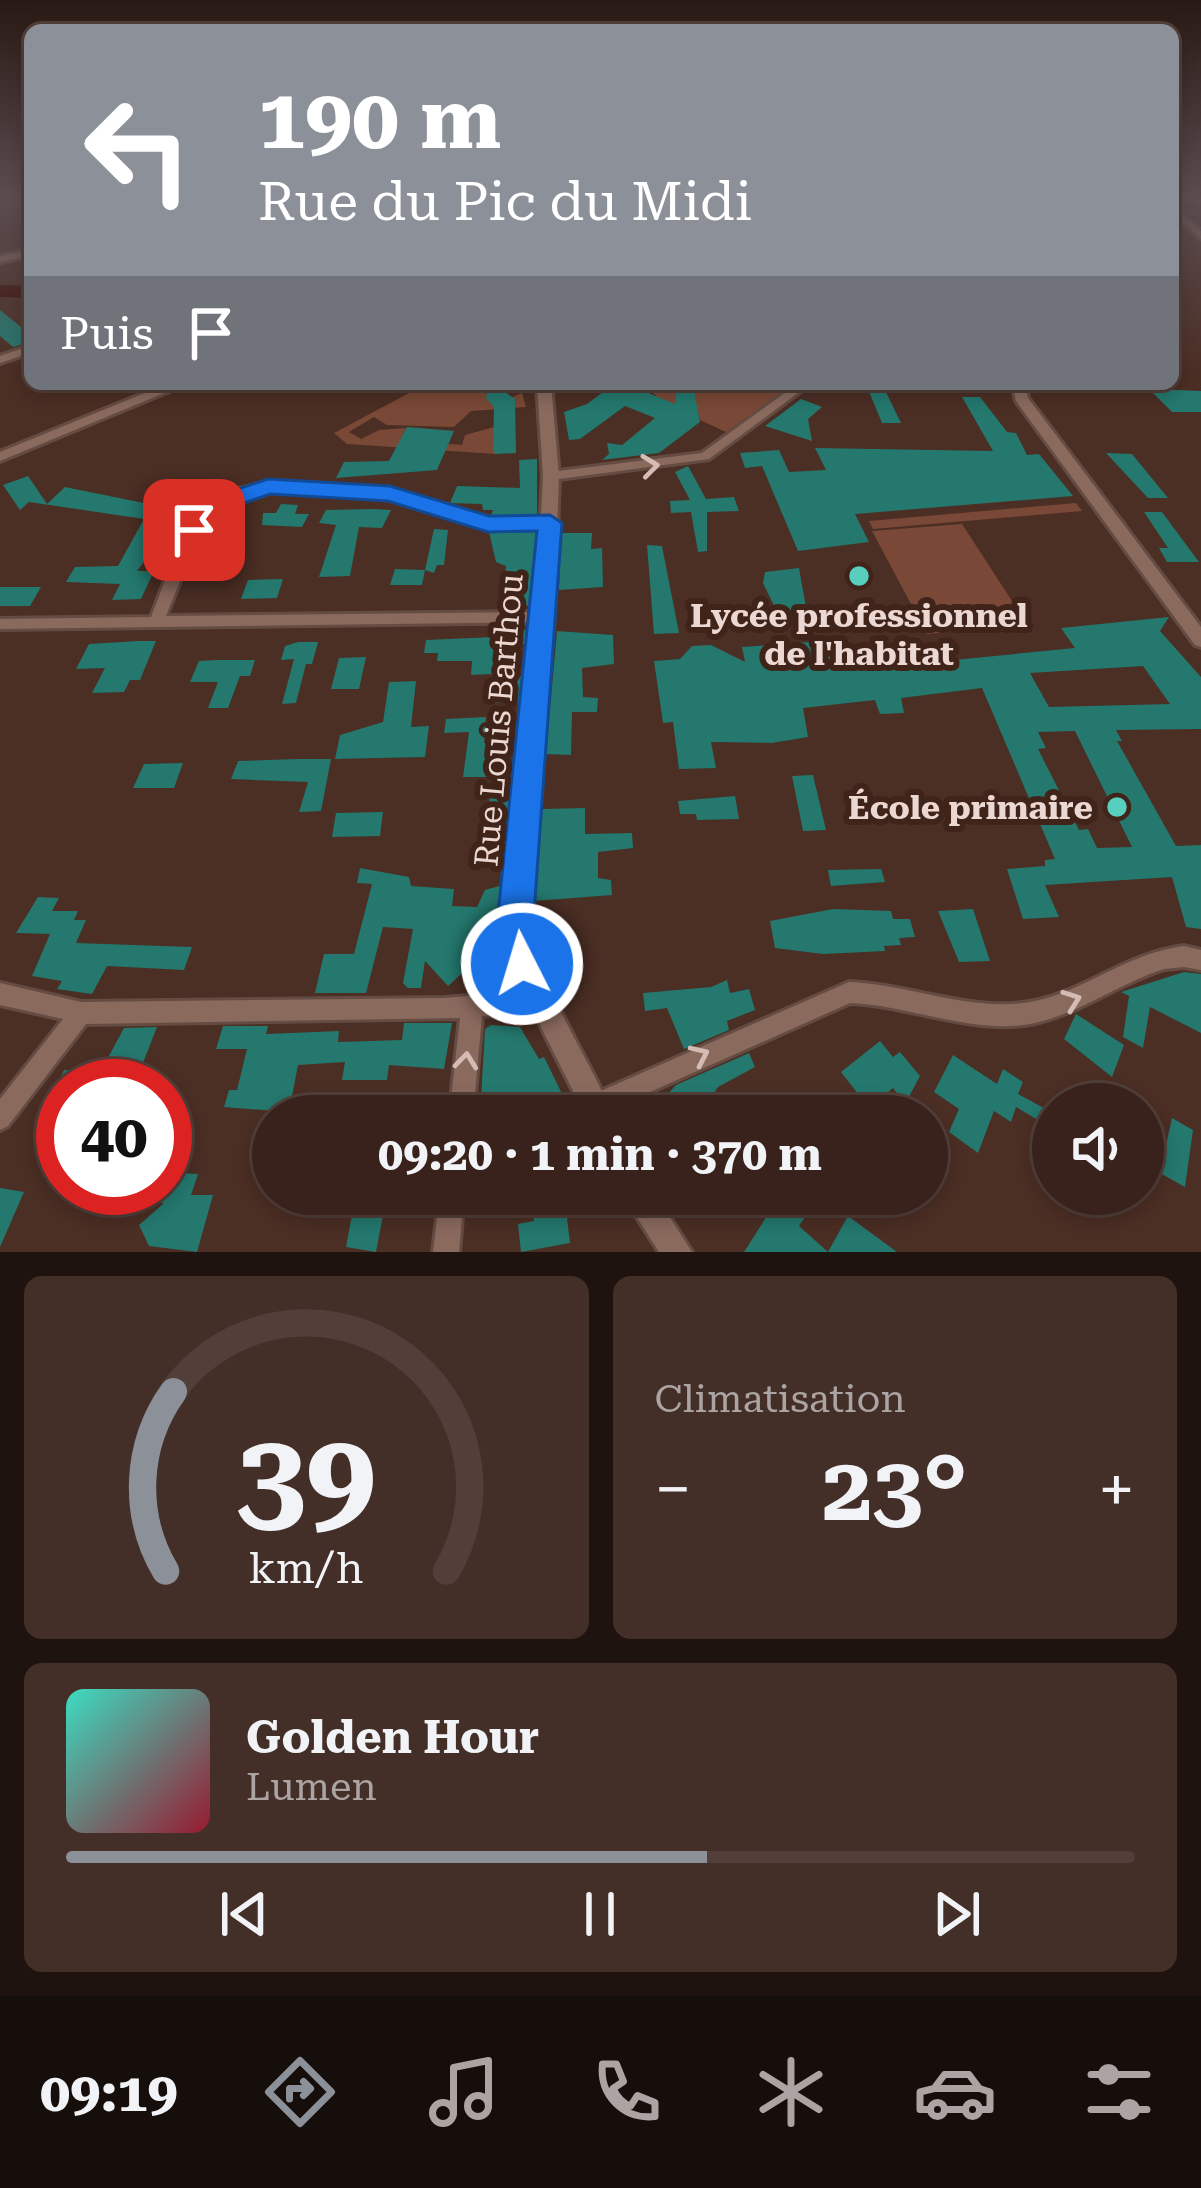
<!DOCTYPE html>
<html lang="fr">
<meta charset="utf-8">
<style>
body{margin:0;font-family:"Roboto Serif",serif;background:#432f28;color:#f1f3f6;height:100vh;display:flex;flex-direction:column;font-size:45px;white-space:nowrap}
*{box-sizing:border-box;margin:0}
p{font-size:39px;color:#aba4a3}
.icon{flex:none;width:66px;height:66px;fill:none;stroke:currentColor;stroke-width:2;stroke-linecap:round;stroke-linejoin:round}
.map{position:relative;height:1252px;overflow:hidden}
.sheet{display:flex;flex-direction:column;gap:24px;padding:24px;background:#1f130f;flex:1}
.sheet>*{flex:none}
.guide{position:absolute;left:24px;top:24px;width:1155px;height:366px;border-radius:18px;box-shadow:0 6px 18px #0003,0 0 0 3px #523f3a;background:#8c9099;color:#fff;overflow:hidden}
.controls{position:absolute;left:1032px;top:1083px;display:grid;gap:24px}
.controls a{display:grid;place-items:center;width:132px;height:132px;border-radius:50%;background:#38221b;box-shadow:0 6px 18px #0003,0 0 0 3px #523f3a;font-size:60px}
.speed{position:absolute;left:36px;top:1059px;display:flex;gap:24px;font-size:60px;font-weight:700;text-align:center}
.speed>*{display:grid;place-content:center;width:156px;height:156px;border-radius:50%;background:#38221b;box-shadow:0 6px 18px #0003,0 0 0 3px #523f3a;line-height:1}
.speed .limit{border:18px solid #d22;background:#fff;color:#111}
.pin{position:absolute;display:grid;place-items:center;width:102px;height:102px;color:#fff;margin:-51px;border-radius:24px;box-shadow:0 6px 18px #0006}
.me{position:absolute;width:132px;margin:-66px;rotate:355deg;stroke-linejoin:round;filter:drop-shadow(0 0 9px #0008)}
.turn{display:flex;align-items:center;gap:42px;height:252px;padding:0 36px;font-size:54px}
.turn .icon{width:156px;height:156px;stroke-width:2.5}
.turn b{display:block;font-size:84px;line-height:102px}
.then{display:flex;align-items:center;height:114px;padding:0 36px;background:#0003;gap:24px;font-size:45px}
.big{font-size:90px;font-weight:700;line-height:1.1}
.sheet .tile{flex:1;display:flex;flex-direction:column;justify-content:center;gap:18px;min-width:0;padding:0 42px;border-radius:18px;background:#432f28}
.sheet .dial{align-items:center;gap:0}
.dial svg{height:312px;overflow:visible;fill:none;stroke:#523f3a;stroke-width:7;stroke-linecap:round;text-anchor:middle}
.dial text{fill:#f1f3f6;stroke:none}
.song{display:flex;align-items:center;gap:36px}
.cover{width:144px;height:144px;border-radius:18px;background:linear-gradient(135deg,hsl(170 70% 55%),hsl(350 70% 35%))}
.played{height:12px;border-radius:6px;background:linear-gradient(90deg,#8c9099 60%,#523f3a 60%)}
.keys{display:flex;justify-content:space-around;direction:ltr}
.heat{display:flex;justify-content:space-between;align-items:center;font-size:66px;direction:ltr}
.sheet .tiles{flex:1;display:grid;gap:24px;grid-template-columns:1fr 1fr}
.tile:last-child{grid-column:span 2}
.trip{position:absolute;left:252px;top:1095px;width:696px;height:120px;border-radius:60px;background:#38221b;box-shadow:0 6px 18px #0003,0 0 0 3px #523f3a;font-weight:700;line-height:120px;text-align:center}
.dock{display:flex;height:192px;justify-content:space-around;align-items:center;background:#160e0b;color:#aba4a3}
.dock .icon{width:84px;height:84px}
.dock .selected{color:#8c9099}
.dock b{font-size:54px;color:#f1f3f6}
.map>svg:first-child{display:block}
.green{fill:#7a4836}
.lines{fill:none;stroke-linecap:round;stroke-linejoin:round}
.river{fill:#3a0a00;fill-rule:evenodd}
.building{fill:#24786e;fill-rule:evenodd}
.minor-casing{stroke:#654c43;stroke-width:6}
.tertiary-casing{stroke:#654c43;stroke-width:6}
.minor{fill:#8b6a5e;fill-rule:evenodd}
.tertiary{fill:#8b6a5e;fill-rule:evenodd}
.oneway{stroke:#d4bcb5}
.route{fill:#1a73e8;stroke:#114b97;stroke-width:3}
.poi-dot{fill:#58cebf;stroke:#40241a;stroke-width:4.5}
.labels{text-anchor:middle;stroke-width:12;stroke-linejoin:round;paint-order:stroke}
.poi-label{font-size:33px;font-weight:bold;fill:#ecd8d2;stroke:#40241a}
.street-label{font-size:33px;fill:#ecd8d2;stroke:#40241a}
</style>
<div class="map">
<svg width="1201" height="1252" viewBox="0 0 1201 1252">
<rect width="100%" height="100%" fill="#4b2e24"/>
<path class="green" d="M426 384H496L483 391 498 403 522 393 526 407 471 411 454 427 387 425 374 417 349 432 361 439 379 430 406 428 401 440 462 445 465 435 494 427 495 454 347 444 334 433Z
M643 384H760L785 391 728 433 700 420 697 408 665 404Z
M1076 503 1082 511 873 529 869 521Z
M962 524 1027 624 927 634 872 531Z"/>
<g class="lines">
<path class="river" d="M0 285 30 286V298L0 297Z"/>
</g>
<path class="building" d="M0 310 21 327 30 324V342L13 347 0 336Z
M614 384H643L646 392 675 404 677 386H693L700 422 659 453 602 460 609 454 607 443 622 445 655 418 625 406 580 439 569 440 564 412 587 404Z
M866 384H882L901 423H882Z
M495 385 515 399 516 453 495 454 493 449 494 407 486 398 488 388Z
M1149 389 1201 391V412H1172Z
M962 397H980L1007 432 1016 433 1027 455 1039 454 1073 496 855 514 869 542 798 551 762 466 745 468 740 453 779 450 789 472 826 470 815 448 993 451Z
M801 399 822 407 808 419 812 441 765 426Z
M407 427 454 431 437 470 336 478 344 462 389 461Z
M1106 453 1132 454 1168 498H1148Z
M537 459V515H491L493 510H483L482 504 450 503 457 486 520 488 519 460Z
M688 466 706 499 734 497 739 511 707 512V551L698 552 691 512 671 513 670 501 690 500 675 472Z
M28 476 47 504 65 487 183 511 137 571H154L141 599 112 600 120 584 66 582 75 567 118 566 144 519 29 502 20 510 3 485Z
M281 504 298 505 295 514H309L302 527 262 525 263 513H276Z
M373 509 391 510 382 528 359 527 350 576 319 577 336 525 319 523 326 510Z
M1144 512H1162L1199 562H1167L1159 548H1168Z
M434 529 448 530 444 565H437L434 573 425 570 422 585H390L395 569 425 570Z
M489 532H536L532 606 502 604 506 566 496 562Z
M561 533H592L591 549 602 548 603 587 559 590Z
M647 545 662 546 679 633 654 634Z
M799 568 807 613 779 616 763 583 765 572Z
M283 579 277 598 241 599 248 580Z
M0 587H41L30 606H0Z
M1169 617 1160 631 1201 677V729L1116 730 1122 741H1117L1176 846 1201 845V929L1186 927 1172 877 1045 885 1059 917 1023 919 1007 869 1045 866V860L1055 859 982 688 901 698 904 713 880 714 875 700 803 708 808 737 772 743 711 742 716 768 679 769 673 722 663 723 654 661 680 659 692 646 711 645 745 662 742 647 810 642 813 650H828L831 660H841L843 666 903 665 1075 648 1061 628ZM1143 666 1170 704 1049 707 1030 673ZM1075 731 1132 847 1097 848 1088 829 1079 830 1038 749 1046 748 1038 732Z
M496 630H530L529 644H514L509 676H525L522 703H495L491 674 471 675 472 661H437L438 653H424L426 640 495 637Z
M557 631 613 635 614 664 582 668 583 697 598 698 597 712H572L571 755 546 754Z
M139 641H156L140 680H130L124 692 92 693 105 668 76 669 89 644Z
M298 642H318L312 664H306L296 703 282 704 294 659 281 660 285 646Z
M366 657 359 689H331L339 658Z
M216 660H255L250 676H240L228 708H208L218 682H190L199 661Z
M416 681 411 727 429 726 425 757 335 759 340 735 383 722 389 682Z
M486 717 484 743H499L496 777H463L469 732 444 733 446 719Z
M297 759H331L321 811 299 812 308 782 231 779 238 761Z
M183 763 174 788H133L144 764Z
M813 775 826 830 803 831 792 776Z
M513 793 508 833H486L490 794Z
M735 796 739 819 697 820 696 814H680L678 801Z
M585 808V834L632 833 633 848 598 852V878L611 880 612 895 534 901 542 809Z
M383 812 380 836 332 837 336 813Z
M360 868 409 877 411 886 454 889 452 906 477 907 485 890 503 885 500 917 481 956 448 986 425 961 421 988H408L403 983 413 929 383 927 366 993H315L324 954H354L372 884 357 883Z
M881 869 885 882 831 886 828 870Z
M38 897 59 898 52 911H78L74 920H86L76 943 192 947 184 970 107 966 92 994 57 989 62 981 32 976 50 934 16 933Z
M833 909 891 911 893 919H910L915 937 899 938 901 945 884 946 885 951 823 954 775 948 770 921Z
M973 909 990 961 959 962 938 911Z
M1184 972 1201 974V1033L1150 1007 1143 1048 1123 1037 1129 996 1121 992Z
M727 980 730 993 749 989 755 1010 727 1021 729 1030 684 1049 667 1008 645 1011 643 993 711 987Z
M1076 1014 1124 1045 1112 1077 1064 1039Z
M404 1023H452L444 1069 389 1065 387 1080H342L345 1062 298 1065 289 1112 224 1107 229 1090H237L247 1049H216L223 1026H268L266 1034 339 1031 338 1042 402 1040Z
M491 1025 520 1027 539 1059 544 1057 573 1116H480L485 1029Z
M157 1027 134 1086 96 1080 124 1028Z
M880 1041 893 1057 900 1052 920 1076 905 1104 893 1088 869 1108 841 1072Z
M749 1053 755 1067 718 1087 699 1116H680L664 1098 676 1085Z
M953 1055 997 1084 1003 1069 1023 1082 1018 1094 1053 1113V1129L1016 1107 1011 1122 994 1111 978 1153 949 1132 959 1109 934 1092Z
M64 1070 88 1072 82 1086H63V1126L40 1124Z
M382 1098 439 1099 436 1116H380Z
M1172 1118 1193 1130 1185 1187 1160 1173Z
M179 1173 198 1174 191 1195H213L197 1252 149 1246 139 1225 163 1204 158 1193Z
M0 1188 24 1192 0 1247Z
M356 1194H387L376 1252 346 1247Z
M546 1194H610V1199L566 1210 570 1243 521 1252 518 1224 534 1221 532 1200Z
M781 1194H793L810 1209 799 1226 828 1252 848 1216 897 1252H744Z"/>
<g class="lines">
<defs>
<path id="minor" d="M1173 198H1201V202L1173 200Z
M1173 206 1201 231V239L1173 213Z
M30 346V353L0 363V356Z
M797 384H810L709 459 551 480 545 476 551 472 702 453Z
M267 483 390 490 489 520 550 519 557 523 550 527 488 528 389 498 267 491 246 495 216 510 200 531 166 616 545 612 552 617 545 622 0 629V619L151 617C164 586 181 527 205 506 221 491 247 487 267 483Z
M1184 946 1201 950V970L1184 967 1164 969C1120 983 1080 1013 1035 1023 974 1036 910 1005 850 1003L596 1116 587 1113 584 1105 587 1097 849 982C910 984 974 1014 1035 1001 1087 990 1127 953 1184 946Z
M522 954 529 957 532 964 529 971 504 993 539 989 546 993 550 1000 546 1007 539 1011 482 1016 473 1116H449L460 1018 86 1024 8 1126 0 1130V1099L63 1019 0 1005V983L81 1002 445 998 468 996 515 957Z
M440 1194H464L459 1252H433Z"/>
<path id="tertiary" d="M30 250V256L0 262V256Z
M167 384H186L0 461V452Z
M537 384H551L559 476 554 617 528 914C539 991 584 1046 613 1116H585C554 1048 514 989 504 914L536 617 543 476Z
M1012 384H1026L1028 398 1201 627V647L1195 645 1016 401Z
M622 1194H655L692 1252H659Z"/>
</defs>
<use href="#minor" class="minor-casing"/>
<use href="#tertiary" class="tertiary-casing"/>
<use href="#minor" class="minor"/>
<use href="#tertiary" class="tertiary"/>
</g>
<defs><path id="oneway-chevron" d="M-2-3.5L2.5 0L-2 3.5" fill="none" stroke-width="1.6" stroke-linecap="round" stroke-linejoin="round" transform="scale(3)"/></defs>
<g class="oneway">
<use href="#oneway-chevron" transform="translate(650 466) rotate(-7)"/>
<use href="#oneway-chevron" transform="translate(1072 1000) rotate(-20)"/>
<use href="#oneway-chevron" transform="translate(700 1055) rotate(-25)"/>
<use href="#oneway-chevron" transform="translate(466 1061) rotate(-84)"/>
</g>
<linearGradient id="sky" x2="0" y2="1"><stop stop-color="#291914"/><stop offset="0.53" stop-color="#5b4c50"/><stop offset="1" stop-color="#5b4c50" stop-opacity="0"/></linearGradient>
<rect width="1201" height="373" fill="url(#sky)"/>
<path class="route" d="M268 479 390 486 489 516 550 515 562 523 534 914 541 964 535 978 522 983 509 978 498 914 537 531 488 532 388 501 270 494 219 512 203 535H186L182 530 202 501Z"/>
<g class="poi-dot">
<circle cx="859" cy="576" r="12"/>
<circle cx="1117" cy="807" r="12"/>
</g>
<g class="labels">
<g class="poi-label">
<text x="859" y="627">Lycée professionnel<tspan x="859" dy="38">de l'habitat</tspan></text>
<text x="1093" y="819" text-anchor="end">École primaire</text>
</g>
<g class="street-label">
<text transform="translate(498 720) rotate(-85)" y="12">Rue Louis Barthou</text>
</g>
</g>
</svg>
<div class="controls">
<a><svg class="icon" aria-label="sound" viewBox="0 0 24 24"><path d="M4 9h4l5-4v14l-5-4H4zM17 9q2 3 0 6"/></svg></a>
</div>
<div class="speed"><div class="limit">40</div></div>
<div class="pin" style="left:194px;top:530px;background:#d93025"><svg class="icon" aria-label="arrive" viewBox="0 0 24 24"><path d="M6 21V4h12l-3 4 3 4H6"/></svg></div>
<svg class="me" style="left:522px;top:964px" viewBox="-20 -20 40 40"><circle r="17" fill="#1a73e8" stroke="#fff" stroke-width="3"/><path d="M0-11L8 9 0 5-8 9z" fill="#fff"/></svg>
<div class="trip">09:20 · 1 min · 370 m</div>
<div class="guide">
<div class="turn"><svg class="icon" aria-label="left" viewBox="0 0 24 24"><path d="M17 20v-9H6M10 6l-5 5 5 5"/></svg><div><b>190 m</b>Rue du Pic du Midi</div></div>
<div class="then">Puis<svg class="icon" aria-label="arrive" viewBox="0 0 24 24"><path d="M6 21V4h12l-3 4 3 4H6"/></svg></div>
</div>
</div>
<section class="sheet">
<div class="tiles">
<div class="tile dial"><svg viewBox="0 0 100 80">
<path d="M14 69A42 42 0 1 1 86 69"/>
<path d="M14 69A42 42 0 0 1 16 23" stroke="#8c9099"/>
<text x="50" y="56" font-size="32" font-weight="700">39</text>
<text x="50" y="72" font-size="11">km/h</text>
</svg></div>
<div class="tile"><p>Climatisation</p>
<div class="heat"><a>−</a><b class="big">23°</b><a>+</a></div>
</div>
<div class="tile">
<div class="song"><i class="cover"></i><div><b>Golden Hour</b><p>Lumen</p></div></div>
<div class="played"></div>
<div class="keys"><svg class="icon" aria-label="previous" viewBox="0 0 24 24"><path d="M18 5L8 12l10 7zM5 5v14"/></svg><svg class="icon" aria-label="pause" viewBox="0 0 24 24"><path d="M8 5v14M16 5v14"/></svg><svg class="icon" aria-label="next" viewBox="0 0 24 24"><path d="M6 5l10 7-10 7zM19 5v14"/></svg></div>
</div>
</div>
</section>
<nav class="dock">
<b>09:19</b>
<svg class="icon selected" aria-label="directions" viewBox="0 0 24 24"><path d="M12 3l9 9-9 9-9-9zM9 14v-3h6M13 9l2 2-2 2"/></svg>
<svg class="icon" aria-label="music" viewBox="0 0 24 24"><path d="M9 18V5l10-2v13"/><circle cx="6" cy="18" r="3"/><circle cx="16" cy="16" r="3"/></svg>
<svg class="icon" aria-label="phone" viewBox="0 0 24 24"><path d="M5 4h4l2 5-3 2q2 4 5 5l2-3 5 2v4C11 20 4 13 5 4z"/></svg>
<svg class="icon" aria-label="climate" viewBox="0 0 24 24"><path d="M12 3v18M4 7l16 10M4 17L20 7"/></svg>
<svg class="icon" aria-label="car" viewBox="0 0 24 24"><path d="M5 17H2v-5l4-1 3-4h7l3 4 3 1v5h-3M9 17h6M6 11h13"/><circle cx="7" cy="17" r="2"/><circle cx="17" cy="17" r="2"/></svg>
<svg class="icon" aria-label="filters" viewBox="0 0 24 24"><path d="M4 7h16M4 17h16"/><circle cx="9" cy="7" r="2"/><circle cx="15" cy="17" r="2"/></svg>
</nav>
